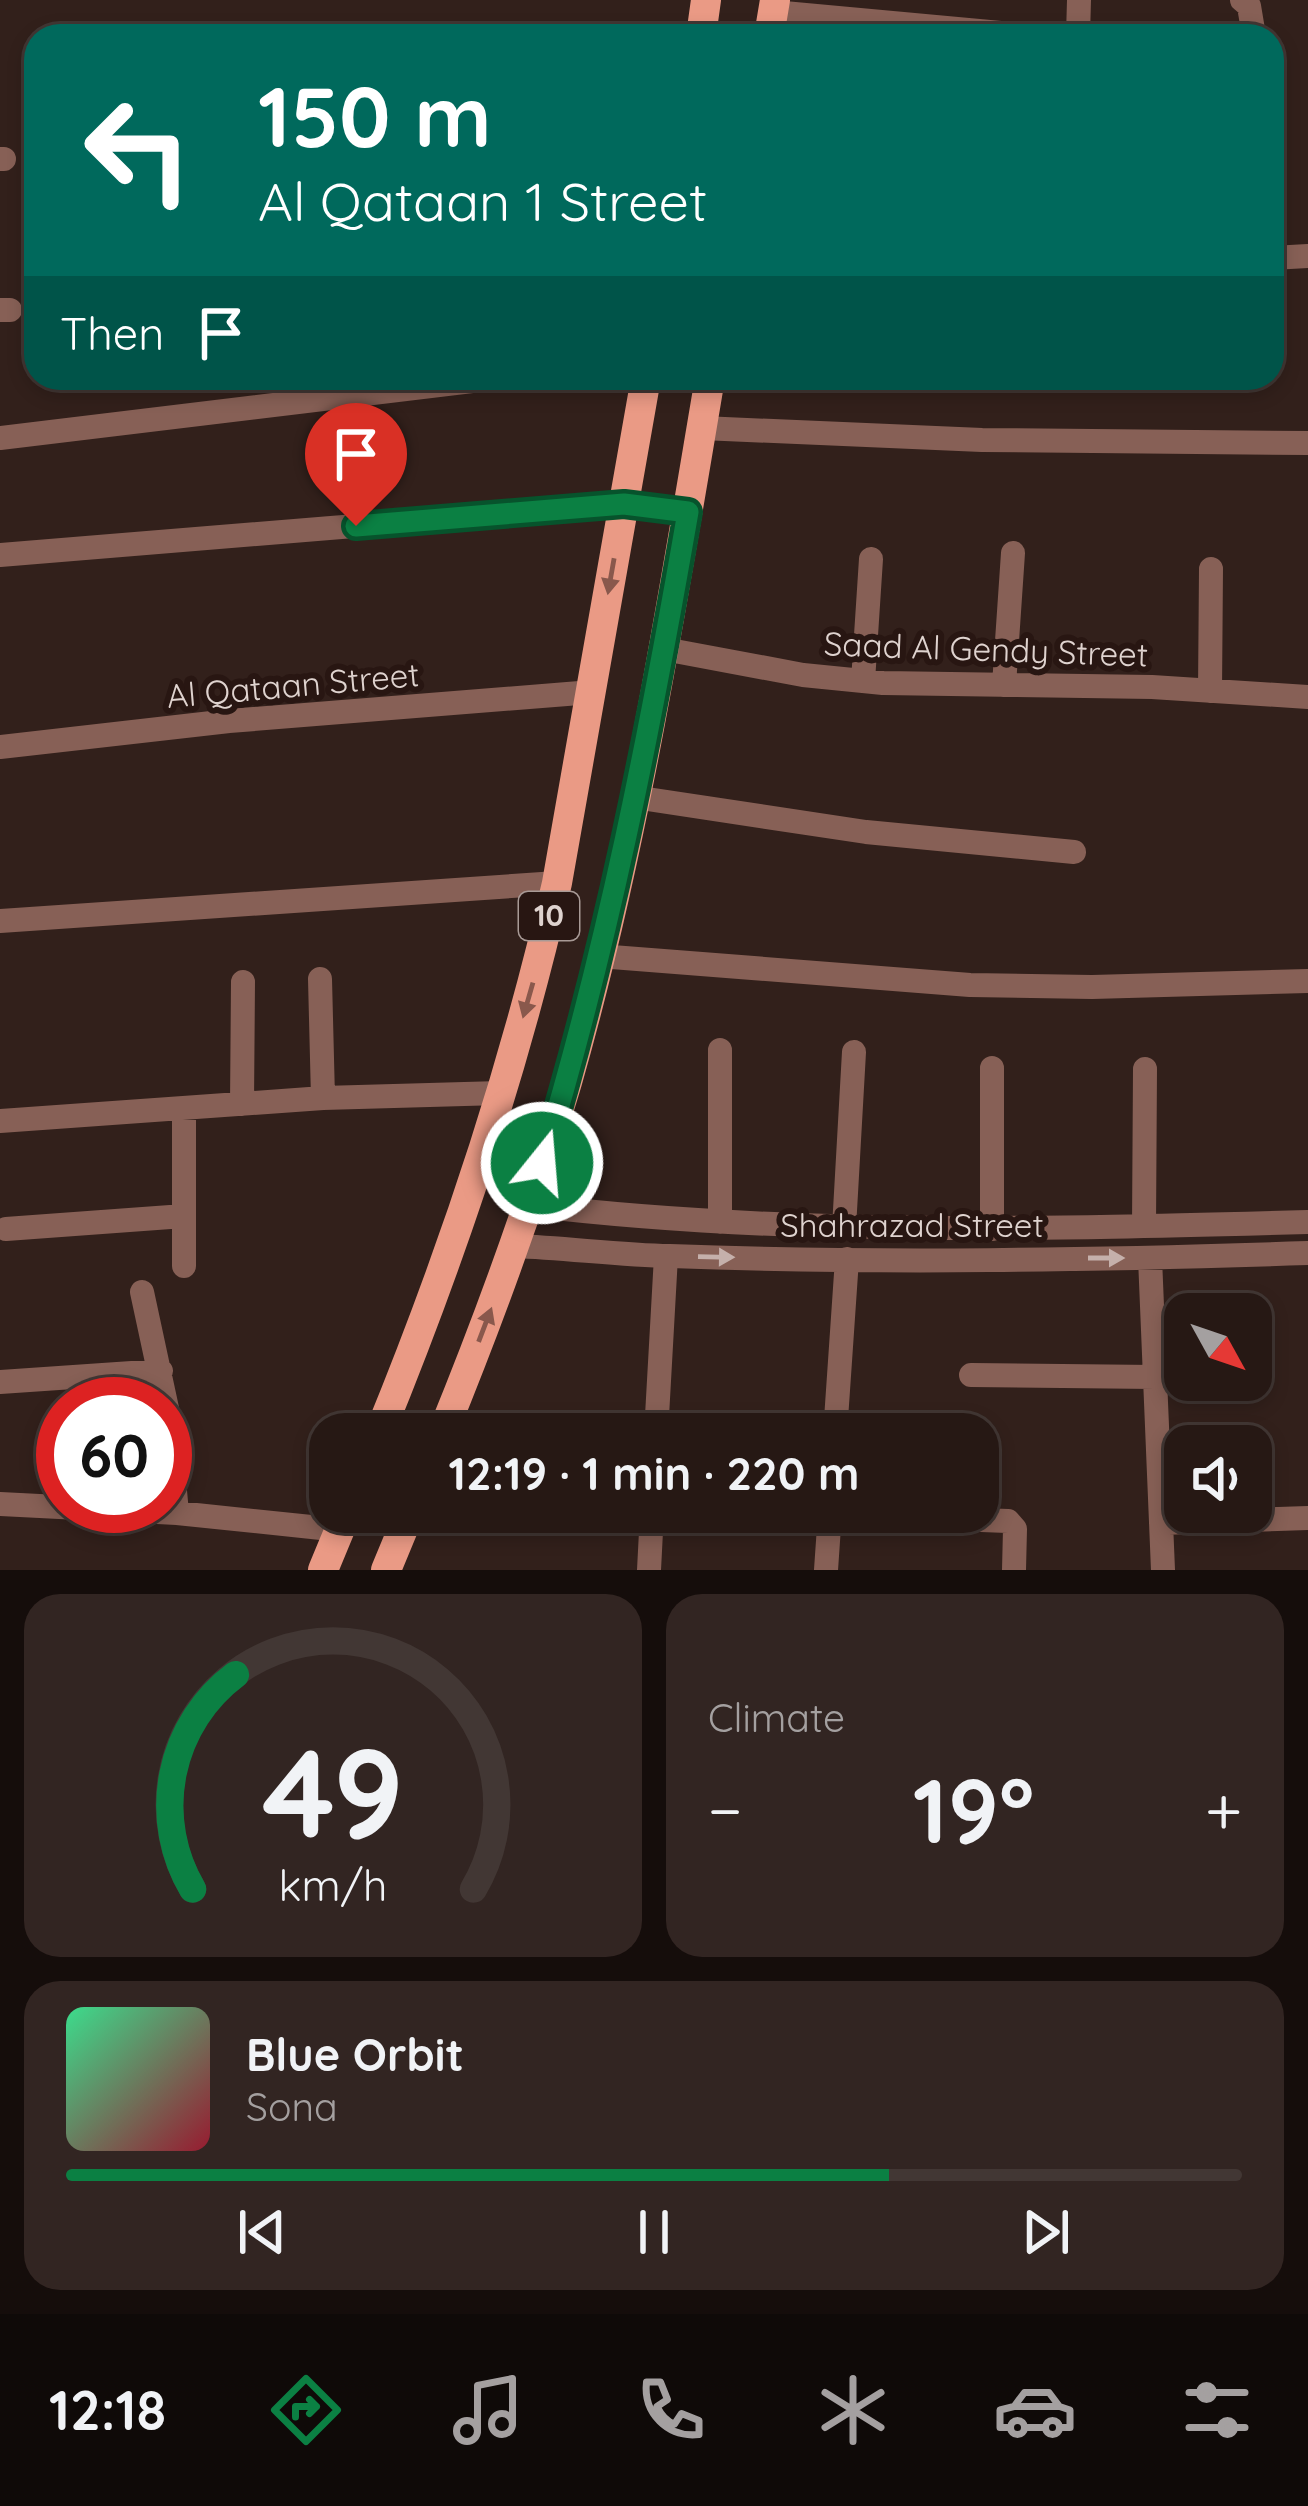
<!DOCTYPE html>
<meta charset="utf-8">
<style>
body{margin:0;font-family:Quicksand,sans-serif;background:#322522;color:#f1f3f6;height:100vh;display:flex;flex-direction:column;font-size:45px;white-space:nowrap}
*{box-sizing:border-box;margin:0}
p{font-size:39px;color:#a4a0a0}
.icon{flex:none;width:66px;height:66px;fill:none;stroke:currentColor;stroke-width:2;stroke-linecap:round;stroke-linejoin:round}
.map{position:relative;height:1570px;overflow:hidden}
.panel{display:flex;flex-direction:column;gap:24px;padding:24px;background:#150d0b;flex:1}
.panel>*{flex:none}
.guide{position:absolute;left:24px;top:24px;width:1260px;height:366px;border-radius:36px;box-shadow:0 6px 18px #0003,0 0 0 3px #423734;background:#00695c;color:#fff;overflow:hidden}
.needle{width:78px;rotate:130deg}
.controls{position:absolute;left:1164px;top:1293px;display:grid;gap:24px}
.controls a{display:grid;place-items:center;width:108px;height:108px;border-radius:24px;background:#261814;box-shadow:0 6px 18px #0003,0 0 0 3px #423734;font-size:60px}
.speed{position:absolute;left:36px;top:1377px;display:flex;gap:24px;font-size:60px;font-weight:700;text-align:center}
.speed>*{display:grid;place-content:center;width:156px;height:156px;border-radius:50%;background:#261814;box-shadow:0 6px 18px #0003,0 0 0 3px #423734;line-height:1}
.speed .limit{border:18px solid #d22;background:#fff;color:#111}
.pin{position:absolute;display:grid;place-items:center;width:102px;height:102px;color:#fff;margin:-123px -51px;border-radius:50% 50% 50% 0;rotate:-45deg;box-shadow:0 0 12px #0007}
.pin .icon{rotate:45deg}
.me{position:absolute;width:132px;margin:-66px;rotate:17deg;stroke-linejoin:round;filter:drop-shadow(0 0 9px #0008)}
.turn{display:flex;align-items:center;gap:42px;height:252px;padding:0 36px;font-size:54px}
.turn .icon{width:156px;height:156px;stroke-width:2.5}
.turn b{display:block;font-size:84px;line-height:102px}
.then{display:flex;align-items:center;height:114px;padding:0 36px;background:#0003;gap:24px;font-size:45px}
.big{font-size:90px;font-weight:700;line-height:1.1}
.panel .card{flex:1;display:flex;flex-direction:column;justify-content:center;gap:18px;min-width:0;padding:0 42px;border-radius:36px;background:#322522}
.panel .dial{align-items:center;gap:0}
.dial svg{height:312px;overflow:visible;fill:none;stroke:#423734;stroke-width:7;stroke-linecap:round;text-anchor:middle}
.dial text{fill:#f1f3f6;stroke:none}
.song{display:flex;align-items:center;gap:36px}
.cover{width:144px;height:144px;border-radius:18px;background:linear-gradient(135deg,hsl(150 70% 55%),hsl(350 70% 35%))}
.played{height:12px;border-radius:6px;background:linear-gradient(90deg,#0b8043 70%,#423734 70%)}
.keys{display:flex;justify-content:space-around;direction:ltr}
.heat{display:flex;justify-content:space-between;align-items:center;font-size:66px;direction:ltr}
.panel .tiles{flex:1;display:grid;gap:24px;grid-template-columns:1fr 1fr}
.card:last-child{grid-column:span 2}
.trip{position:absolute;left:309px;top:1413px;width:690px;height:120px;border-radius:36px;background:#261814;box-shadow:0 6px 18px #0003,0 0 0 3px #423734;font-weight:700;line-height:120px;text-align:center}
.menu{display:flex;height:192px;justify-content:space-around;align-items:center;background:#0f0a08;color:#a4a0a0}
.menu .icon{width:84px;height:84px}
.menu .on{color:#0b8043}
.menu b{font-size:54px;color:#f1f3f6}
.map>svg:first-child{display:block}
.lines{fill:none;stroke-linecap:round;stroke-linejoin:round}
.minor{stroke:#876056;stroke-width:24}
.primary{stroke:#ea9a85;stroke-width:30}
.oneway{fill:#89584c}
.oneway2{fill:#c5b0ab}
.route-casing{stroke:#07532c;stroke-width:30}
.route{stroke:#0b8043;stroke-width:21}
.labels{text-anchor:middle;stroke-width:12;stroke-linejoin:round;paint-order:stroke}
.shield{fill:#281612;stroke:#a89a96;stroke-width:3}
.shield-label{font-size:30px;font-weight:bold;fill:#dfd3cf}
.street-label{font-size:33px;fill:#dfd3cf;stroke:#281612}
</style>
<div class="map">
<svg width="1308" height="1570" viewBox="0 0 1308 1570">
<rect width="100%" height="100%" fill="#32201b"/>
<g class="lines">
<path class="minor" d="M1242 0 1249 6 1254 36
M773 12 1033 36
M1078 36 1079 0
M0 159H4
M1272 258 1308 256
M0 310H10
M702 428 982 440 1308 443
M0 438 497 378
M0 555 624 504 688 512
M664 649 803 675 883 683 1152 687 1308 697
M863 681 871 559
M1004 685 1013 553
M1210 691 1211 569
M0 747 229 721 592 692
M634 797 866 832 1074 852
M0 921 557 883
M599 956 970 985 1092 987 1308 981
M320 979 323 1098
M720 1050V1222
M242 1104 243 982
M184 1108V1266
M0 1121 323 1098 500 1093
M529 1205C788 1236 1048 1229 1308 1222
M1144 1226 1145 1069
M844 1228 854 1052
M6 1229 184 1216
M992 1229V1068
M515 1246C567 1248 619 1255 670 1256 882 1264 1096 1260 1308 1253
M1150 1258 1163 1570
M142 1292 168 1413 177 1513
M971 1375 1155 1377
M0 1382 161 1371
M656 1434 666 1256
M835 1434 847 1259
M0 1504 177 1513 340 1530
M766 1512 1008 1521 1015 1529 1014 1570
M1161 1523 1308 1518
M649 1570 652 1512
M826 1570 830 1512"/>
<path class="primary" d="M701 36 706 0
M769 36 775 0
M379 1434C452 1256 514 1071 557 883L646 378
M442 1434C489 1319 532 1202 567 1082 633 852 670 614 710 378
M323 1570 347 1512
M386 1570 410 1512"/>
</g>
<defs><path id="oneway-solid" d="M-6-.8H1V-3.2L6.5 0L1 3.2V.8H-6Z" transform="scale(3)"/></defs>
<g class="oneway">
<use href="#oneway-solid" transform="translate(611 576) rotate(100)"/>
<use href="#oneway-solid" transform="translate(528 1000) rotate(106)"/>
<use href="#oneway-solid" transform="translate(485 1325) rotate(-69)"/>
</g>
<g class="oneway2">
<use href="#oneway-solid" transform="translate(716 1257) rotate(1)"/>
<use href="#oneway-solid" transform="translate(1106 1258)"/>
</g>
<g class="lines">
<defs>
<path id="route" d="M356 526 624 504 688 512C650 732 607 950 542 1163"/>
</defs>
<use href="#route" class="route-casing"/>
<use href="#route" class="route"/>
</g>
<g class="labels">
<rect class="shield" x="519" y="892" width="60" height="48" rx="9"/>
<g class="shield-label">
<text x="549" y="926">10</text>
</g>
<g class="street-label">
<text transform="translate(986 649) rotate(2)" y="12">Saad Al Gendy Street</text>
<text transform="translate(293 685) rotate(-5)" y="12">Al Qataan Street</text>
<text x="912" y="1237">Shahrazad Street</text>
</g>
</g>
</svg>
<div class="controls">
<a><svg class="needle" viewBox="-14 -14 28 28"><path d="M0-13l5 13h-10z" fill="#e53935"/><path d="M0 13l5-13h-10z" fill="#a4a0a0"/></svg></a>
<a><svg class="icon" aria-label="sound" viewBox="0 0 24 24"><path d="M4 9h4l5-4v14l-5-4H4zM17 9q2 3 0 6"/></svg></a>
</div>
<div class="speed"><div class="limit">60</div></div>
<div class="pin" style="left:356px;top:526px;background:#d93025"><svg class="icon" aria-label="arrive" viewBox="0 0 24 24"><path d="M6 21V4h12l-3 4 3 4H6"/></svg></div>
<svg class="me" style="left:542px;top:1163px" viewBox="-20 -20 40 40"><circle r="17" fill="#0b8043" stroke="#fff" stroke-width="3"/><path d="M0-11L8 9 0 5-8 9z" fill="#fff"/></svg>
<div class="trip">12:19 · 1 min · 220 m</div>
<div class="guide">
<div class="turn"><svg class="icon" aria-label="left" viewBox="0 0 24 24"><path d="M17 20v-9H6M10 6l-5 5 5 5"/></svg><div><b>150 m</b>Al Qataan 1 Street</div></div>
<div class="then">Then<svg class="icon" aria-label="arrive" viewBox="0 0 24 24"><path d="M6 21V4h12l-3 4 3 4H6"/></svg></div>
</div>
</div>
<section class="panel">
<div class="tiles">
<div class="card dial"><svg viewBox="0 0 100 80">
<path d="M14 69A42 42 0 1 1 86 69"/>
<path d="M14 69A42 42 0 0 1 25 14" stroke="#0b8043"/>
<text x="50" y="56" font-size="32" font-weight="700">49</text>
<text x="50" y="72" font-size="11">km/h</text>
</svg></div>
<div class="card"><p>Climate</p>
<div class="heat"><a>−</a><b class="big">19°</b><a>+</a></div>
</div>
<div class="card">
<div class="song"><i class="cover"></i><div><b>Blue Orbit</b><p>Sona</p></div></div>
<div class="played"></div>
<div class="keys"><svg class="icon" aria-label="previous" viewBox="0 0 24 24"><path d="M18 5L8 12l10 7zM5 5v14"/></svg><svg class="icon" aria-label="pause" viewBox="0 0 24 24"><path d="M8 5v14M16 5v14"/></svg><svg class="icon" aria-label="next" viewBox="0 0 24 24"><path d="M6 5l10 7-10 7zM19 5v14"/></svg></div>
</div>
</div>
</section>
<nav class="menu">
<b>12:18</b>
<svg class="icon on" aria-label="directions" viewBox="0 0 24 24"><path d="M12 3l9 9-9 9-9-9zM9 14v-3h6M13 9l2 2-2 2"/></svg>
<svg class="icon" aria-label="music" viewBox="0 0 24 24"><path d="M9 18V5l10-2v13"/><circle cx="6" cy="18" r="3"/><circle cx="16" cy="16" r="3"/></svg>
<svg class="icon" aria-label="phone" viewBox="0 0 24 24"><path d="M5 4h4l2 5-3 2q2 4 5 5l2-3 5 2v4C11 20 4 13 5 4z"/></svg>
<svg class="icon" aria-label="climate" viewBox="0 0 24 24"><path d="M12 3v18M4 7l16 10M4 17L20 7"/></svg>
<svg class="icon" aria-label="car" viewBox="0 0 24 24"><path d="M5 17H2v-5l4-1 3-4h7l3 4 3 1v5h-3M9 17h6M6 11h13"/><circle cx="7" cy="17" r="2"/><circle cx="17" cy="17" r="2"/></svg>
<svg class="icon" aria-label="filters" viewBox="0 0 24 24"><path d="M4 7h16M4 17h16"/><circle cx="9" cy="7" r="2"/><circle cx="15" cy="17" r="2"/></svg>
</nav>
